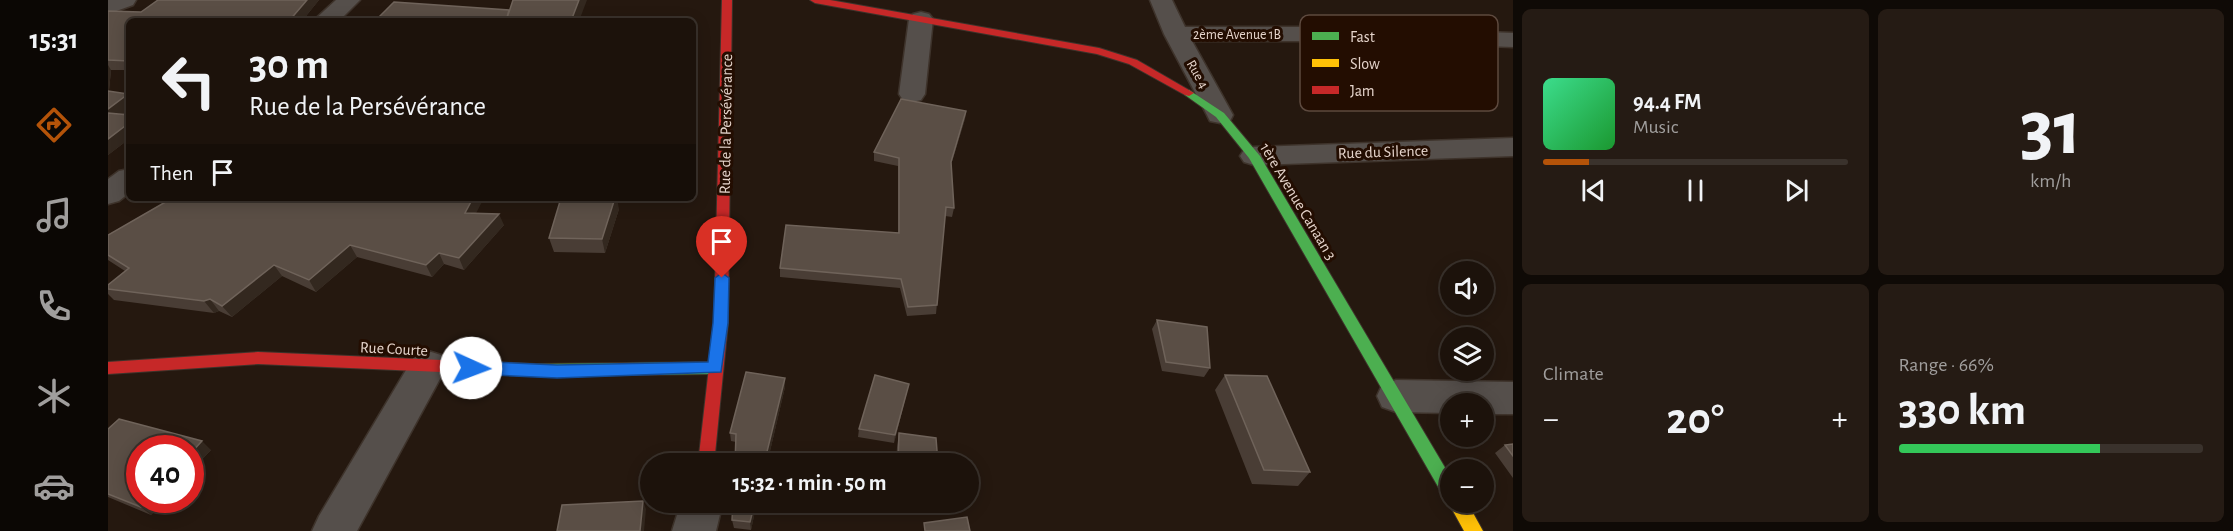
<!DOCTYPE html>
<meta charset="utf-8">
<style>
body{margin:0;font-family:"Alegreya Sans",sans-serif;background:#251b14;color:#f1f3f6;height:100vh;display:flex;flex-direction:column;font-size:22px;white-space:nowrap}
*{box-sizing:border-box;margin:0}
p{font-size:20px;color:#a09e9d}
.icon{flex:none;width:33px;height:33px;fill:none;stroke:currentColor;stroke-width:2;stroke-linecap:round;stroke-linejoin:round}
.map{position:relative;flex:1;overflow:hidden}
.panel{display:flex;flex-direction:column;gap:9px;padding:9px;background:#0f0a06;width:720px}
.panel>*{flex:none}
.top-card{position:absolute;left:18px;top:18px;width:570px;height:183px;border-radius:9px;box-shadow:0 3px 15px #0003,0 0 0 2px #3a322c;background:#1c120b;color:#f1f3f6;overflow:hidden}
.controls{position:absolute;left:1332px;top:261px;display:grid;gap:12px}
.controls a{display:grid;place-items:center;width:54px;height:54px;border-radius:50%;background:#1c120b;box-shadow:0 3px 15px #0003,0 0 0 2px #3a322c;font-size:30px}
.speed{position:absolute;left:18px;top:435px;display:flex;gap:12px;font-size:30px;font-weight:700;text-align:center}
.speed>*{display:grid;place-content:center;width:78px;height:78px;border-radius:50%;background:#1c120b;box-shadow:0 3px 15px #0003,0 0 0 2px #3a322c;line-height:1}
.speed .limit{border:9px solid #d22;background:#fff;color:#111}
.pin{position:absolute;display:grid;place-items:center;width:51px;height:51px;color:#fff;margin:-62px -26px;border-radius:50% 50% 50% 0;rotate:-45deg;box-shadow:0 0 6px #0007}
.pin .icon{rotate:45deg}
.me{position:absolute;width:66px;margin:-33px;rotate:92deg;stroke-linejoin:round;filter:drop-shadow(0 0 4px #0008)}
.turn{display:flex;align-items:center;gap:21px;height:126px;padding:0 24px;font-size:27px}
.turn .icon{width:78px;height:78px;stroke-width:2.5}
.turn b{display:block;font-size:42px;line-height:51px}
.then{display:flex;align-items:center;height:57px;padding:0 24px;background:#0003;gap:12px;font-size:22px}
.big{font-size:45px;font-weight:600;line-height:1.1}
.panel .widget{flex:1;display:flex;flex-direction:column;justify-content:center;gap:9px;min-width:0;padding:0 21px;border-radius:9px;background:#251b14}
.panel .dial{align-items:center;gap:0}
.dial b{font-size:78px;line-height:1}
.song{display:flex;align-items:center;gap:18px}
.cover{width:72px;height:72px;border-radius:9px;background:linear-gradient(135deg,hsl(150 70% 55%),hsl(130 70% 35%))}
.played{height:6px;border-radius:3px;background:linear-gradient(90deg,#b45309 15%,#3a322c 15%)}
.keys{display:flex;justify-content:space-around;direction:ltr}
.heat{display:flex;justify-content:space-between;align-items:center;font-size:33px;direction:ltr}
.charge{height:9px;border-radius:4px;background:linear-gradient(90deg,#34c759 66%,#3a322c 0)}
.panel .tiles{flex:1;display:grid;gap:9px;grid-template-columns:repeat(2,1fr)}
.trip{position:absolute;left:532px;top:453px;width:339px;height:60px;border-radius:30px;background:#1c120b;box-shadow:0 3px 15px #0003,0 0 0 2px #3a322c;font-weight:600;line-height:60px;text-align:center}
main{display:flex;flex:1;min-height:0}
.tabs{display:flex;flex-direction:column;width:108px;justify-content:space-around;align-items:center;background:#0b0704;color:#a09e9d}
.tabs .icon{width:42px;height:42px}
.tabs .selected{color:#b45309}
.tabs b{font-size:27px;color:#f1f3f6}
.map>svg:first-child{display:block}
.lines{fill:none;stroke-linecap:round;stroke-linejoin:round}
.street-casing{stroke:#3e332b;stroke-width:3}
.fast-casing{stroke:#3e332b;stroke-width:2}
.slow-casing{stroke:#3e332b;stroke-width:2}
.jam-casing{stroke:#3e332b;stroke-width:2}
.street{fill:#554f4b;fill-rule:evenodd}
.fast{fill:#4caf50;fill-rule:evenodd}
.slow{fill:#ffc107;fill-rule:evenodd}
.jam{fill:#c62828;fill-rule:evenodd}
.wall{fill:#493d35}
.shaded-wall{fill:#33281f}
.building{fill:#5a4e45;stroke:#6f635a;stroke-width:1.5}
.route{fill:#1a73e8;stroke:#114b97;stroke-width:1.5}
.labels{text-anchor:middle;stroke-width:6;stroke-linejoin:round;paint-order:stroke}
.far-street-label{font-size:14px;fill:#e5d4cb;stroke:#230d01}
.street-label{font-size:16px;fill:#e5d4cb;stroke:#230d01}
.key{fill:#230d01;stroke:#5d493e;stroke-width:1.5}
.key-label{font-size:16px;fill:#e5d4cb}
</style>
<main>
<nav class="tabs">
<b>15:31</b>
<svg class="icon selected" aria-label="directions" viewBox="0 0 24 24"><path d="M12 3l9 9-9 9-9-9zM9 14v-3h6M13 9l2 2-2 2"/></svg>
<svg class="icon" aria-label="music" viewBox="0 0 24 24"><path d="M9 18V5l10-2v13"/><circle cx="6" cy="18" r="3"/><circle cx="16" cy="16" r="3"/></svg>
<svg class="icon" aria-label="phone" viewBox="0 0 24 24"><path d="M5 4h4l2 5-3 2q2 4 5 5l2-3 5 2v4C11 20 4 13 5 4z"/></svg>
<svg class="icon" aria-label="climate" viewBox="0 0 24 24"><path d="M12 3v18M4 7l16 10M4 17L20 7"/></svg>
<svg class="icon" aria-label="car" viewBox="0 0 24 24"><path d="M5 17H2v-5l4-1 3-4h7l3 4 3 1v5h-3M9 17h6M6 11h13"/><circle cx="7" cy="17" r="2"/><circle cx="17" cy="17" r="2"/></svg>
</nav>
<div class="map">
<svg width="1405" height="531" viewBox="0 0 1405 531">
<rect width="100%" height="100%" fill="#25180f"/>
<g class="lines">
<defs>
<path id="street" d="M0 0H28L25 5 0 14Z
M228 0H252L231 21H205Z
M1042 0H1064L1077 27H1244L1405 33V47L1244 41H1084L1125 115 1122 121 1112 123 1102 121 1099 115 1056 34Z
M813 12 821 14 825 19 817 94 813 100 804 102 795 100 791 94 801 19 805 14Z
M1405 138V156L1146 165 1136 162 1132 156 1136 150 1146 147Z
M21 169V193L11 201 0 204V179L11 171Z
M320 351 333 355 339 366 249 531H204L211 516 307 355Z
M1288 380 1405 382V414H1376V404H1342V413L1288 412 1274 407 1269 396 1274 385Z
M573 502H615L608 531H564Z"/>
<path id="fast" d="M1081 90 1116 113 1152 156 1342 476V499L1336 497 1141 158 1108 117 1077 95 1076 93Z
M607 362 612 364 615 368 612 372 607 374 428 376 423 374 420 370 423 366 428 364Z"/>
<path id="slow" d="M1342 497V502H1359L1375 531H1356L1340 502Z"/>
<path id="jam" d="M614 0H624L620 323 606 464H590L606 323Z
M702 0H722L991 48 1029 60 1086 93 1081 96 1077 95 1021 64 989 54 707 3Z
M150 352 428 364 433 366 436 370 433 374 428 376 150 364 0 374V362Z"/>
</defs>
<use href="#street" class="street-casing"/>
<use href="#fast" class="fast-casing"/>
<use href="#slow" class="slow-casing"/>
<use href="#jam" class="jam-casing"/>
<use href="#street" class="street"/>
<use href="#fast" class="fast"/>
<use href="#slow" class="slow"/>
<use href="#jam" class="jam"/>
</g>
<path class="wall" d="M50 0H211L194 21H21V70H3L1 91 21 109 14 115H21V139L0 155V11L33 12Z
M858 111 857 119 843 165 846 208 844 217 837 216 828 314 799 316 792 288 672 277V268L790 233V166L766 161V152Z
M59 198 368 214 396 225 356 270 336 264 324 277 249 257 208 292 174 276 124 317 111 311 106 313 6 300 0 294V285L17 271 0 260V235L60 200Z
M511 209 497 253 446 252 441 238Z
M1049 320 1102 368 1096 377 1054 371 1044 329Z
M1117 375 1202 472 1190 486 1144 484 1107 390Z
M677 387 659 464H627L628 442 623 441 622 433Z
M799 392 786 443 750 437 751 429Z
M0 429 103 450 82 472V448L32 500H57L43 515 0 497Z
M791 433 830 464H788L789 447Z
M1405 444V478L1387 453 1397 445Z
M625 502H649L643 530 626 528 624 520Z"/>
<path class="shaded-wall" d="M199 0H211L194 21H181Z
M471 0H479L471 21H463Z
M0 65 3 70 0 99Z
M20 94 21 96V109L4 122 0 117V109Z
M858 111 857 119 841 171 843 162Z
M21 123V139L0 155V139Z
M365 198H376L362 225 357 213Z
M507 198H509L511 209 497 253 494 239Z
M391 214 396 225 356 270 351 258Z
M242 245 249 257 208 292 201 280Z
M331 253 336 264 324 277 318 265Z
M166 265 174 276 124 317 114 306Z
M102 299 111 311 106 313 96 301Z
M677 378V387L659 464H656Z
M801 384 799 392 786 443 787 435Z
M94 441 103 450 82 472V454Z
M40 500H57L43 515 33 507Z
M535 501 538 509 536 531H532Z
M647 502H649L643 530 642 522Z"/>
<path class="building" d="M50 0H199L181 21H21V61L0 60V11L33 12Z
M405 0H471L463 21H398Z
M286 2 401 10 398 21H267Z
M0 91 20 94 0 109Z
M793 99 858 111 843 162 846 208 838 207 829 305 800 307 793 279 672 268 678 225 791 233V158L766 152Z
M0 113 21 115V123L0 139Z
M59 198H365L357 213 391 214 351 258 331 253 318 265 242 245 201 280 166 265 114 306 102 299 96 301 0 289V285L21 268 0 255V235L61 200Z
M453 198H507L494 239 441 238Z
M1049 320 1099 327 1102 368 1058 362Z
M638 372 677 378 656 464H627L628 434 622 433Z
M767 375 801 384 787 435 751 429Z
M1117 375 1159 376 1202 472 1156 470Z
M11 419 94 441 82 454V448H32V500H40L33 507 0 494V429Z
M791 433 828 438 830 464H790Z
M1405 444V456L1397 445Z
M535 501 532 531H449L454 505Z
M625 502H647L642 522 624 520Z
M859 517 862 531H817L816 523Z"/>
<path class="route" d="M614 273 621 278 620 323 613 372 449 378 363 374 357 372 355 368 357 363 363 361 449 365 600 362 605 323 607 278Z"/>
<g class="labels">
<g class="far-street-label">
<text x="1129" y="39">2ème Avenue 1B</text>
<text transform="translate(1090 74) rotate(61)" y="5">Rue 4</text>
</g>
<g class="street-label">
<text transform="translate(617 124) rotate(-89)" y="6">Rue de la Persévérance</text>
<text transform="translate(1275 151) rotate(-2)" y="6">Rue du Silence</text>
<text transform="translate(1191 201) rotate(59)" y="6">1ère Avenue Canaan 3</text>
<text transform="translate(286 348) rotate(3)" y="6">Rue Courte</text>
</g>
</g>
<rect x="1192" y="15" width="198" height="96" rx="9" class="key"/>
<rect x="1204" y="32" width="27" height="8" fill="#4caf50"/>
<rect x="1204" y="59" width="27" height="8" fill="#ffc107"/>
<rect x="1204" y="86" width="27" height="8" fill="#c62828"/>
<g class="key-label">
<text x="1242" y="42">Fast</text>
<text x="1242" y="69">Slow</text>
<text x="1242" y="96">Jam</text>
</g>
</svg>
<div class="controls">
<a><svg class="icon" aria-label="sound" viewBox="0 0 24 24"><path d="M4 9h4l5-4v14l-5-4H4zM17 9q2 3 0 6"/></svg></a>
<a><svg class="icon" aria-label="layers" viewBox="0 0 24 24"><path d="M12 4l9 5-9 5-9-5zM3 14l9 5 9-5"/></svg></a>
<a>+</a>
<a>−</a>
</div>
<div class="speed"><div class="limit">40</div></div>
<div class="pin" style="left:614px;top:278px;background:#d93025"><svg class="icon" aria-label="arrive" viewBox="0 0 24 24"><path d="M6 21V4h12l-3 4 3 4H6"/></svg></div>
<svg class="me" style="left:363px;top:368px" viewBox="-20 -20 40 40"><circle r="19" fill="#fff"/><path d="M0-13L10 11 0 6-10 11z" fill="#1a73e8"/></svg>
<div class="trip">15:32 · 1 min · 50 m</div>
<div class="top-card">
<div class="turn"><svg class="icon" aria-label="left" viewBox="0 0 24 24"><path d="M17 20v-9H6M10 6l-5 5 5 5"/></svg><div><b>30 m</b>Rue de la Persévérance</div></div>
<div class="then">Then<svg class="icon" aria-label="arrive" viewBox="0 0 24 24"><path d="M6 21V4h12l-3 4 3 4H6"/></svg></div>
</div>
</div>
<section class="panel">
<div class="tiles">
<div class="widget">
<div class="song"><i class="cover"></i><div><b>94.4 FM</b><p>Music</p></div></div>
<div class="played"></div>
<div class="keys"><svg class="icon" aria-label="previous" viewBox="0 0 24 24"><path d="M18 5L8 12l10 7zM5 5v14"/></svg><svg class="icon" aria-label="pause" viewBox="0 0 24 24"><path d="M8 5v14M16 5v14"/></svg><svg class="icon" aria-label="next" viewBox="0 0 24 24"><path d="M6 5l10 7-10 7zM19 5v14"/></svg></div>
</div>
<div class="widget dial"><b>31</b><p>km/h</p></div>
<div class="widget"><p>Climate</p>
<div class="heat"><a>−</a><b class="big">20°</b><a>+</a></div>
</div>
<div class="widget"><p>Range · 66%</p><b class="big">330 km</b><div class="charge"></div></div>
</div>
</section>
</main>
